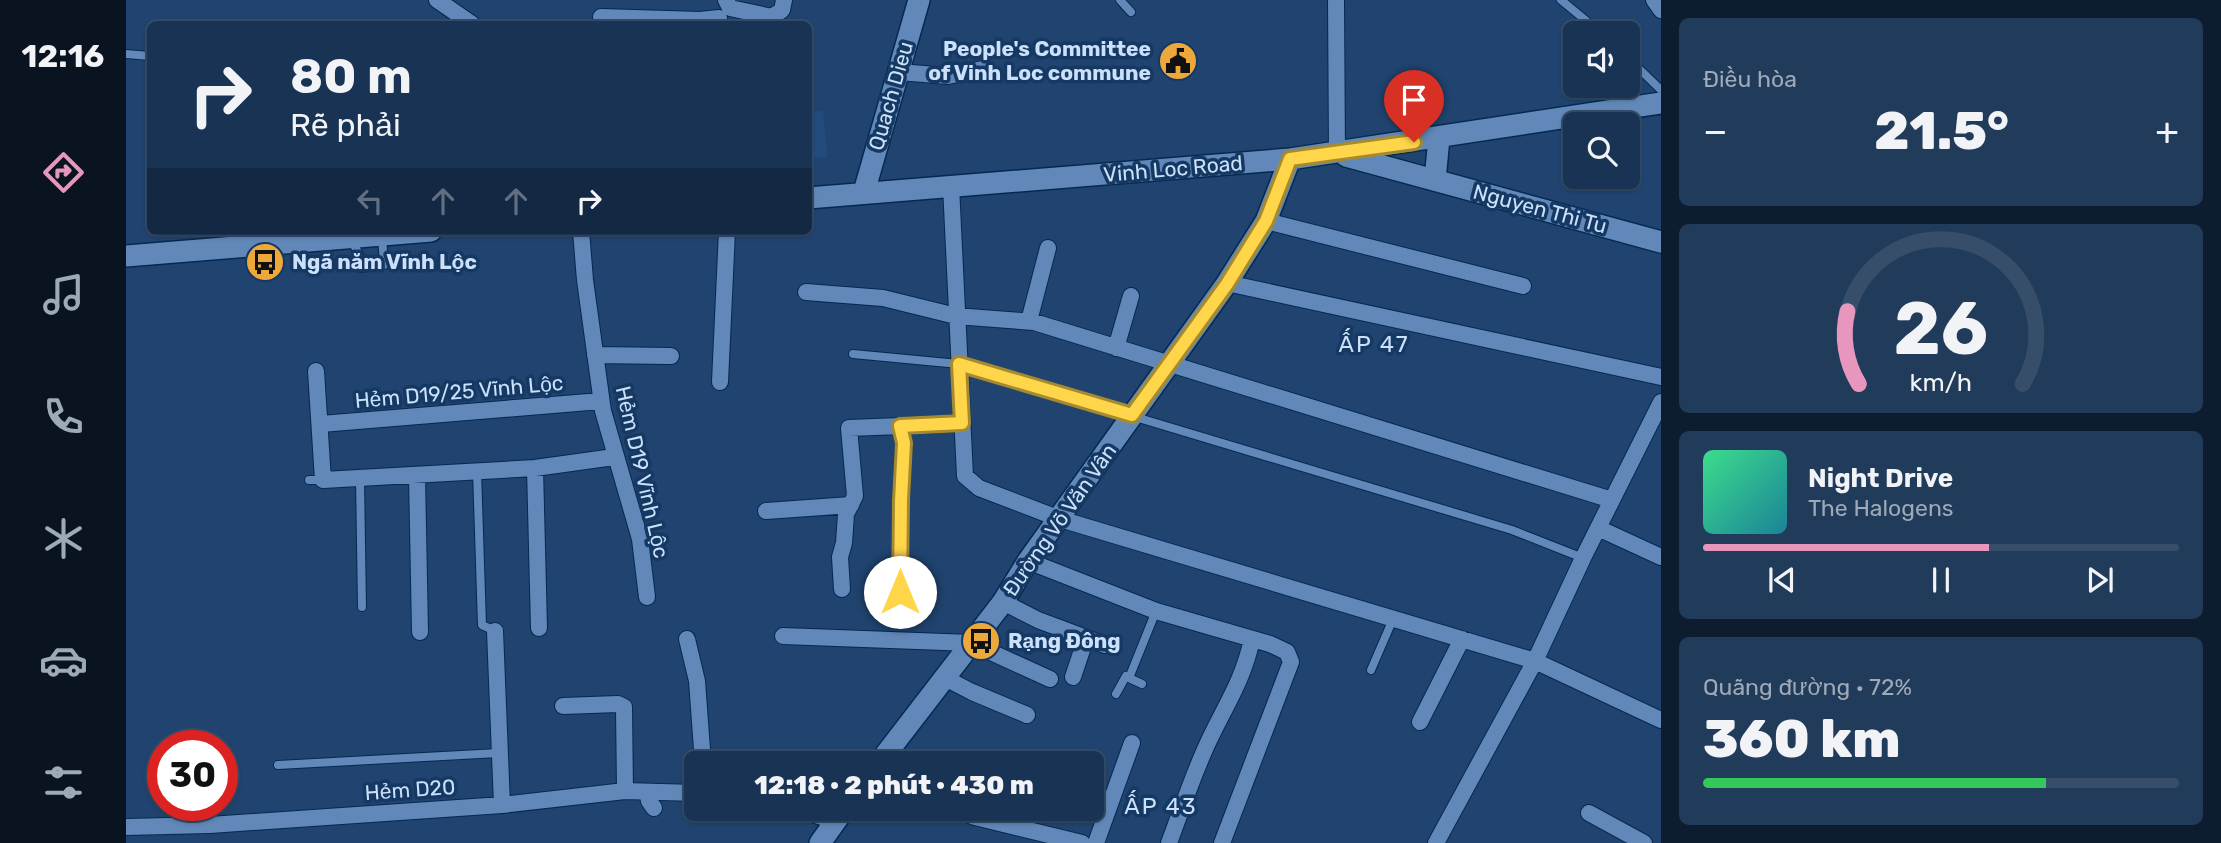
<!DOCTYPE html>
<html lang="vi">
<meta charset="utf-8">
<style>
body{margin:0;font-family:Rubik,sans-serif;background:#213b5a;color:#f1f3f6;height:100vh;display:flex;flex-direction:column;font-size:26px;white-space:nowrap}
*{box-sizing:border-box;margin:0}
p{font-size:23px;color:#9faab8}
.icon{flex:none;width:38px;height:38px;fill:none;stroke:currentColor;stroke-width:2;stroke-linecap:round;stroke-linejoin:round}
.map{position:relative;flex:1;overflow:hidden}
.details{display:flex;flex-direction:column;gap:18px;padding:18px;background:#0d1c2e;width:560px}
.details>*{flex:none}
.banner{position:absolute;left:21px;top:21px;width:665px;height:214px;border-radius:10px;box-shadow:0 2px 5px #0004,0 0 0 2px #364e6a;background:#183353;color:#f1f3f6;overflow:hidden}
.fabs{position:absolute;left:1437px;top:21px;display:grid;gap:14px}
.fabs a{display:grid;place-items:center;width:77px;height:77px;border-radius:10px;background:#183353;box-shadow:0 2px 5px #0004,0 0 0 2px #364e6a;font-size:35px}
.speed{position:absolute;left:21px;top:730px;display:flex;gap:14px;font-size:35px;font-weight:700;text-align:center}
.speed>*{display:grid;place-content:center;width:91px;height:91px;border-radius:50%;background:#183353;box-shadow:0 2px 5px #0004,0 0 0 2px #364e6a;line-height:1}
.speed .limit{border:10px solid #d22;background:#fff;color:#111}
.pin{position:absolute;display:grid;place-items:center;width:60px;height:60px;color:#fff;margin:-72px -30px;border-radius:50% 50% 50% 0;rotate:-45deg;box-shadow:0 0 7px #0007}
.pin .icon{rotate:45deg}
.me{position:absolute;width:77px;margin:-38px;rotate:0deg;stroke-linejoin:round;filter:drop-shadow(0 0 5px #0008)}
.turn{display:flex;align-items:center;gap:24px;height:147px;padding:0 28px;font-size:32px}
.turn .icon{width:91px;height:91px;stroke-width:2.5}
.turn b{display:block;font-size:49px;line-height:60px}
.lanes{display:flex;align-items:center;height:66px;padding:0 28px;background:#0003;justify-content:center;gap:35px;direction:ltr}
.lanes .off{opacity:.35}
.big{font-size:52px;font-weight:800;line-height:1.1}
.details .tile{flex:1;display:flex;flex-direction:column;justify-content:center;gap:10px;min-width:0;padding:0 24px;border-radius:10px;background:#213b5a}
.details .dial{align-items:center;gap:0}
.dial svg{height:182px;overflow:visible;fill:none;stroke:#364e6a;stroke-width:7;stroke-linecap:round;text-anchor:middle}
.dial text{fill:#f1f3f6;stroke:none}
.song{display:flex;align-items:center;gap:21px}
.cover{width:84px;height:84px;border-radius:10px;background:linear-gradient(135deg,hsl(150 70% 55%),hsl(190 70% 35%))}
.played{height:7px;border-radius:4px;background:linear-gradient(90deg,#e797bd 60%,#364e6a 60%)}
.keys{display:flex;justify-content:space-around;direction:ltr}
.heat{display:flex;justify-content:space-between;align-items:center;font-size:38px;direction:ltr}
.charge{height:10px;border-radius:5px;background:linear-gradient(90deg,#34c759 72%,#364e6a 0)}
.trip{position:absolute;left:558px;top:751px;width:420px;height:70px;border-radius:10px;background:#183353;box-shadow:0 2px 5px #0004,0 0 0 2px #364e6a;font-weight:800;line-height:70px;text-align:center}
main{display:flex;flex:1;min-height:0}
.dock{display:flex;flex-direction:column;width:126px;justify-content:space-around;align-items:center;background:#0a1421;color:#9faab8}
.dock .icon{width:49px;height:49px}
.dock .on{color:#e797bd}
.dock b{font-size:32px;color:#f1f3f6}
.map>svg:first-child{display:block}
.built{fill:#234c7e}
.lines{fill:none;stroke-linecap:round;stroke-linejoin:round}
.lane-casing{stroke:#042952;stroke-width:10}
.street-casing{stroke:#042952;stroke-width:18}
.secondary-casing{stroke:#042952;stroke-width:24}
.lane{stroke:#6188b8;stroke-width:8}
.street{stroke:#6188b8;stroke-width:16}
.secondary{stroke:#6188b8;stroke-width:21}
.route-casing{stroke:#a68a30;stroke-width:18}
.route{stroke:#ffd54a;stroke-width:12}
.labels{text-anchor:middle;stroke-width:7;stroke-linejoin:round;paint-order:stroke}
.poi-label{font-size:21px;font-weight:bold;fill:#cbe0fa;stroke:#153963;text-anchor:start}
.street-label{font-size:21px;fill:#cbe0fa;stroke:#153963}
.neighbourhood-label{font-size:23px;letter-spacing:2px;fill:#cbe0fa;stroke:#153963}
</style>
<main>
<nav class="dock">
<b>12:16</b>
<svg class="icon on" aria-label="directions" viewBox="0 0 24 24"><path d="M12 3l9 9-9 9-9-9zM9 14v-3h6M13 9l2 2-2 2"/></svg>
<svg class="icon" aria-label="music" viewBox="0 0 24 24"><path d="M9 18V5l10-2v13"/><circle cx="6" cy="18" r="3"/><circle cx="16" cy="16" r="3"/></svg>
<svg class="icon" aria-label="phone" viewBox="0 0 24 24"><path d="M5 4h4l2 5-3 2q2 4 5 5l2-3 5 2v4C11 20 4 13 5 4z"/></svg>
<svg class="icon" aria-label="climate" viewBox="0 0 24 24"><path d="M12 3v18M4 7l16 10M4 17L20 7"/></svg>
<svg class="icon" aria-label="car" viewBox="0 0 24 24"><path d="M5 17H2v-5l4-1 3-4h7l3 4 3 1v5h-3M9 17h6M6 11h13"/><circle cx="7" cy="17" r="2"/><circle cx="17" cy="17" r="2"/></svg>
<svg class="icon" aria-label="filters" viewBox="0 0 24 24"><path d="M4 7h16M4 17h16"/><circle cx="9" cy="7" r="2"/><circle cx="15" cy="17" r="2"/></svg>
</nav>
<div class="map">
<svg width="1535" height="843" viewBox="0 0 1535 843">
<rect width="100%" height="100%" fill="#20446f"/>
<path class="built" d="M697 111 701 157 683 158V112Z"/>
<g class="lines">
<defs>
<path id="lane" d="M994 0 1005 12
M1435 0 1475 33
M0 54 24 56
M1502 58 1535 90
M225 240 233 254 235 268 258 265 256 236
M727 354 833 364 1386 530 1457 558
M351 471 356 625 369 631
M234 479 236 607
M183 480H197
M1245 670 1267 619
M1016 684 1003 678 1030 611
M990 694 1000 676 1003 678
M152 765 372 753"/>
<path id="street" d="M311 0 346 24
M600 0 604 8 646 17 656 10 658 0
M1210 0 1211 154
M1528 0 1535 10
M475 17 574 20 593 18
M773 72 822 76 856 69
M825 186 839 476 853 488 934 519 1409 661 1535 720
M1140 221 1397 286
M455 231 459 280 477 411 514 539 521 597
M1101 283 1535 377
M680 292 757 298 830 316 908 322 1486 500
M903 321 922 248
M990 348 1005 296
M469 355 545 356
M190 371 197 480 409 468 488 457
M594 382 601 231
M195 424 475 401
M409 468 413 628
M291 475 294 632
M640 511 725 505
M1472 528 1535 557
M902 561 1030 611 1144 644 1161 652 1165 662 1096 843
M716 589 714 557 718 543 720 514 729 496 723 428 774 426
M774 592 775 500 778 443 774 426 836 423
M877 602 912 620 979 645
M369 631 376 805
M657 636 845 643 924 679
M561 639 571 681 577 763
M947 677 960 638
M819 678 846 692 901 715
M437 706 492 704 498 707 499 791
M1294 722 1336 639
M521 792 523 801 528 808
M666 808 710 821
M826 808 849 817 956 843
M1463 813 1518 843
M0 827 84 825 376 805 499 791 570 793
M970 843 1006 743
M1043 843C1055 811 1066 778 1080 747 1097 709 1117 682 1126 639
M1310 843 1409 661 1457 558 1535 402"/>
<path id="secondary" d="M1220 156 1535 242
M1309 180 1313 138
M738 192 793 0
M682 198 1164 159 1535 103
M0 256 305 231
M753 763 877 602 902 561 1101 283 1140 221 1164 159
M694 843 719 808"/>
</defs>
<use href="#lane" class="lane-casing"/>
<use href="#street" class="street-casing"/>
<use href="#secondary" class="secondary-casing"/>
<use href="#lane" class="lane"/>
<use href="#street" class="street"/>
<use href="#secondary" class="secondary"/>
</g>
<g class="lines">
<defs>
<path id="route" d="M774 592 775 500 778 443 774 426 836 423 833 364 1006 415 1101 284 1140 221 1164 159 1288 142"/>
</defs>
<use href="#route" class="route-casing"/>
<use href="#route" class="route"/>
</g>
<defs>
<symbol id="civic-disc" viewBox="-11 -11 22 22"><circle r="9.5" fill="#eda83b" stroke="#153963"/><path d="M-.6-6.5H3V-4.5H.6V-3L4-1V1h2V6H-6V1h2V-1L-.6-3ZM-1.2 2.5V6h2.4V2.5Z" fill="#111"/></symbol>
<symbol id="bus-disc" viewBox="-11 -11 22 22"><circle r="9.5" fill="#eda83b" stroke="#153963"/><path d="M-5-6H5V4H4V6H2V4H-2V6H-4V4H-5ZM-3.5-4V0h7V-4ZM-3.5 1.2v1.5H-2V1.2ZM2 1.2v1.5H3.5V1.2Z" fill="#111"/></symbol>
</defs>
<g fill-rule="evenodd">
<use href="#civic-disc" x="1030" y="39" width="44" height="44"/>
<use href="#bus-disc" x="117" y="240" width="44" height="44"/>
<use href="#bus-disc" x="833" y="619" width="44" height="44"/>
</g>
<g class="labels">
<g class="poi-label">
<text x="1025" y="56" text-anchor="end">People's Committee<tspan x="1025" dy="24">of Vinh Loc commune</tspan></text>
<text x="166" y="269">Ngã năm Vĩnh Lộc</text>
<text x="882" y="648">Rạng Đông</text>
</g>
<g class="street-label">
<text transform="translate(765 96) rotate(-74)" y="7">Quach Dieu</text>
<text transform="translate(1047 169) rotate(-5)" y="7">Vinh Loc Road</text>
<text transform="translate(1414 209) rotate(15)" y="7">Nguyen Thi Tu</text>
<text transform="translate(333 392) rotate(-5)" y="7">Hẻm D19/25 Vĩnh Lộc</text>
<text transform="translate(516 472) rotate(77)" y="7">Hẻm D19 Vĩnh Lộc</text>
<text transform="translate(934 520) rotate(-55)" y="7">Đường Võ Văn Vân</text>
<text transform="translate(284 790) rotate(-4)" y="7">Hẻm D20</text>
</g>
<g class="neighbourhood-label">
<text x="1248" y="352">ẤP 47</text>
<text x="1035" y="814">ẤP 43</text>
</g>
</g>
</svg>
<div class="fabs">
<a><svg class="icon" aria-label="sound" viewBox="0 0 24 24"><path d="M4 9h4l5-4v14l-5-4H4zM17 9q2 3 0 6"/></svg></a>
<a><svg class="icon" aria-label="search" viewBox="0 0 24 24"><circle cx="10" cy="10" r="6"/><path d="M15 15l6 6"/></svg></a>
</div>
<div class="speed"><div class="limit">30</div></div>
<div class="pin" style="left:1288px;top:142px;background:#d93025"><svg class="icon" aria-label="arrive" viewBox="0 0 24 24"><path d="M6 21V4h12l-3 4 3 4H6"/></svg></div>
<svg class="me" style="left:774px;top:592px" viewBox="-20 -20 40 40"><circle r="19" fill="#fff"/><path d="M0-13L10 11 0 6-10 11z" fill="#ffd54a"/></svg>
<div class="trip">12:18 · 2 phút · 430 m</div>
<div class="banner">
<div class="turn"><svg class="icon" aria-label="right" viewBox="0 0 24 24"><path d="M7 20v-9h11M14 6l5 5-5 5"/></svg><div><b>80 m</b>Rẽ phải</div></div>
<div class="lanes"><svg class="icon off" aria-label="left" viewBox="0 0 24 24"><path d="M17 20v-9H6M10 6l-5 5 5 5"/></svg><svg class="icon off" aria-label="ahead" viewBox="0 0 24 24"><path d="M12 20V5M6 11l6-6 6 6"/></svg><svg class="icon off" aria-label="ahead" viewBox="0 0 24 24"><path d="M12 20V5M6 11l6-6 6 6"/></svg><svg class="icon" aria-label="right" viewBox="0 0 24 24"><path d="M7 20v-9h11M14 6l5 5-5 5"/></svg></div>
</div>
</div>
<section class="details">
<div class="tile"><p>Điều hòa</p>
<div class="heat"><a>−</a><b class="big">21.5°</b><a>+</a></div>
</div>
<div class="tile dial"><svg viewBox="0 0 100 80">
<path d="M14 69A42 42 0 1 1 86 69"/>
<path d="M14 69A42 42 0 0 1 9 37" stroke="#e797bd"/>
<text x="50" y="56" font-size="32" font-weight="700">26</text>
<text x="50" y="72" font-size="11">km/h</text>
</svg></div>
<div class="tile">
<div class="song"><i class="cover"></i><div><b>Night Drive</b><p>The Halogens</p></div></div>
<div class="played"></div>
<div class="keys"><svg class="icon" aria-label="previous" viewBox="0 0 24 24"><path d="M18 5L8 12l10 7zM5 5v14"/></svg><svg class="icon" aria-label="pause" viewBox="0 0 24 24"><path d="M8 5v14M16 5v14"/></svg><svg class="icon" aria-label="next" viewBox="0 0 24 24"><path d="M6 5l10 7-10 7zM19 5v14"/></svg></div>
</div>
<div class="tile"><p>Quãng đường · 72%</p><b class="big">360 km</b><div class="charge"></div></div>
</section>
</main>
